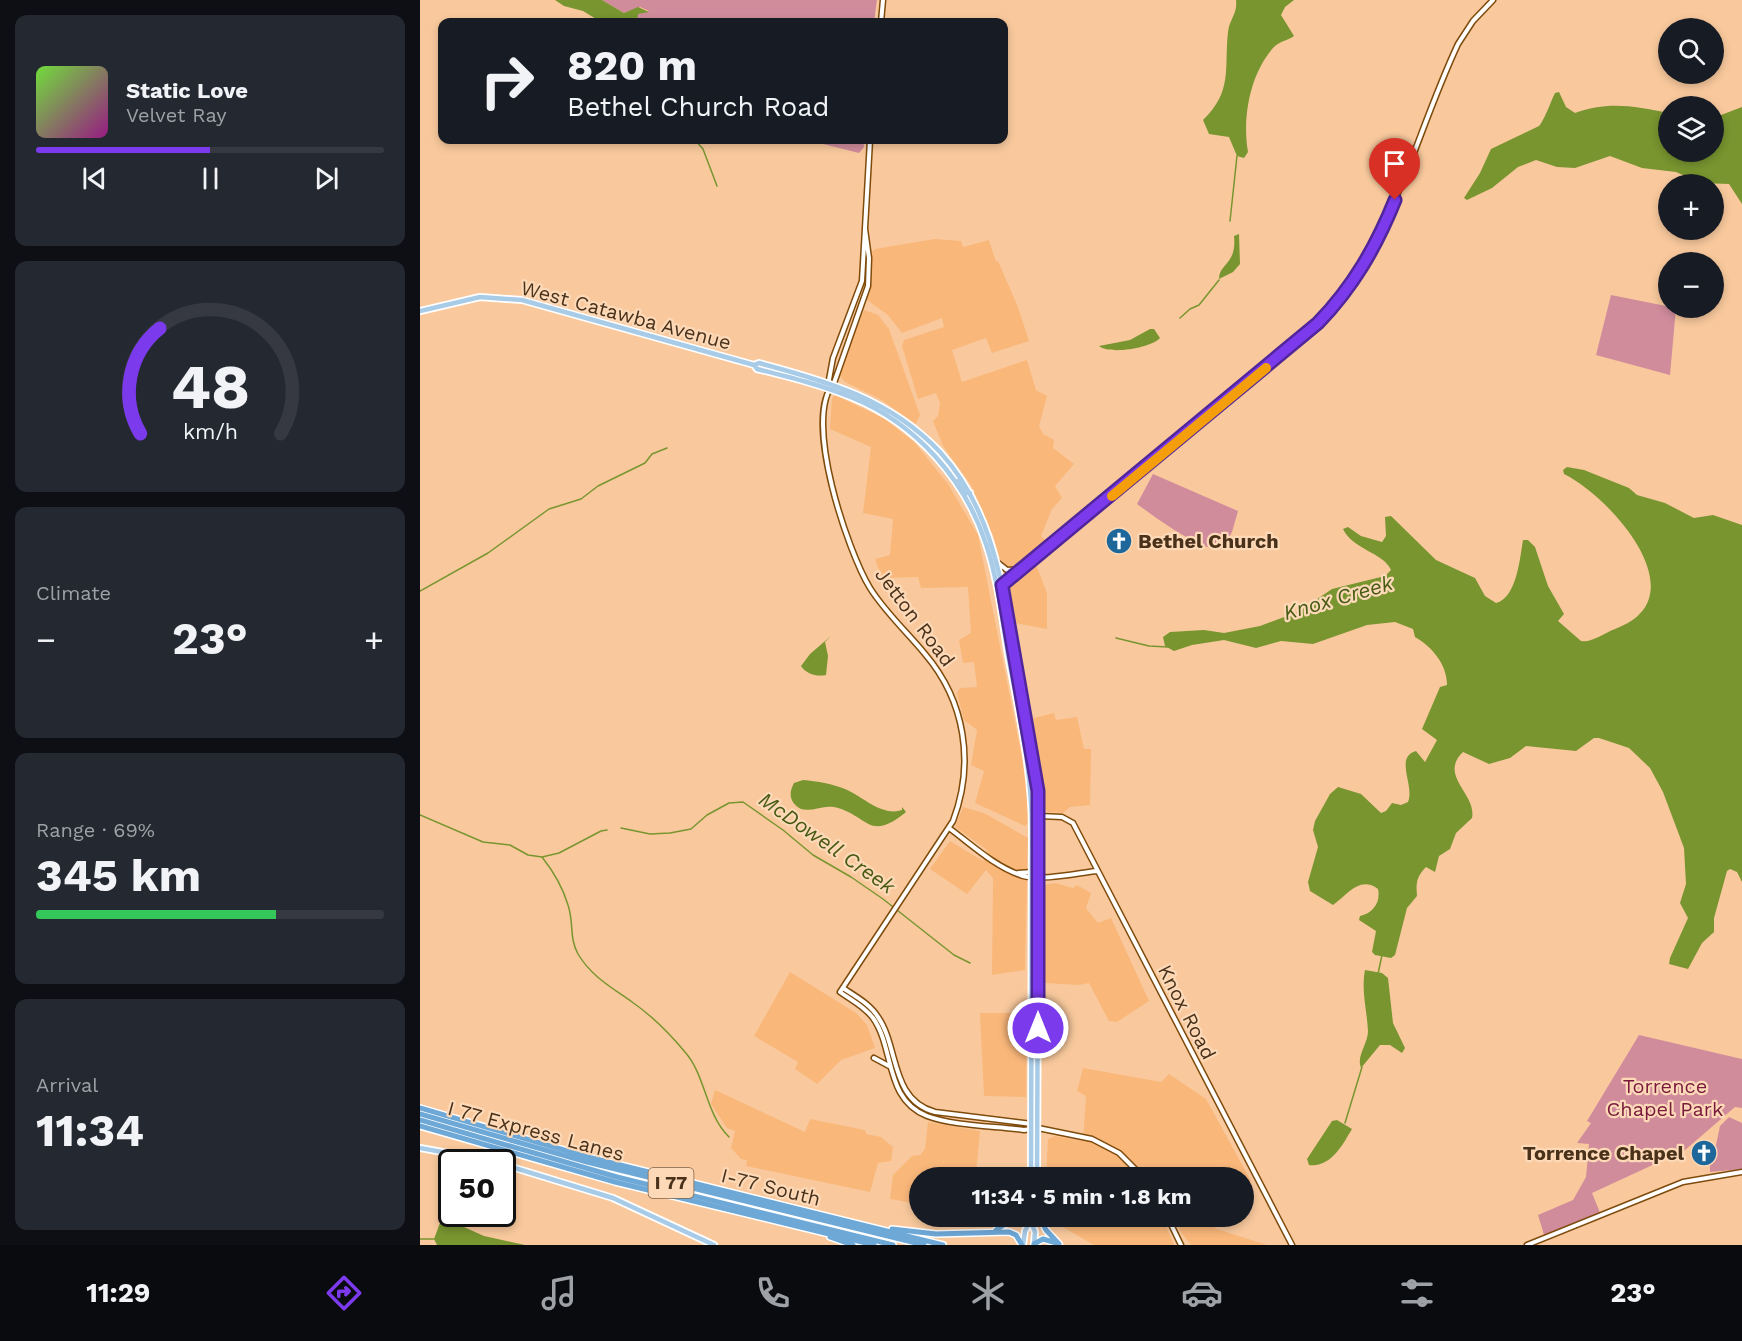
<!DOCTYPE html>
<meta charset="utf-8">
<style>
body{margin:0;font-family:"Work Sans",sans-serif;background:#242831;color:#f1f3f6;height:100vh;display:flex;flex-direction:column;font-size:22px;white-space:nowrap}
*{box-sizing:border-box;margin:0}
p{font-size:20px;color:#9ea1a6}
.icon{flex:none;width:33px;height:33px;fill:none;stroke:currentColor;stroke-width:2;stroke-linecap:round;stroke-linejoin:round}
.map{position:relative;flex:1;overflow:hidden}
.panel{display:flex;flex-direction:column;gap:15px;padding:15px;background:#0d0f14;width:420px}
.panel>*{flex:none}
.banner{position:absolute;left:18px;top:18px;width:570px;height:126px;border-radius:12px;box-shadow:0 3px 9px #0003;background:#171b24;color:#f1f3f6;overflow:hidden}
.fabs{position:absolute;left:1238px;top:18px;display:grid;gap:12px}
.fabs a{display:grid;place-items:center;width:66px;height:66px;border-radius:50%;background:#171b24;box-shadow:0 3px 9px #0003;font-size:30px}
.speed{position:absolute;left:18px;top:1149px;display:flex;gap:12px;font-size:30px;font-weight:700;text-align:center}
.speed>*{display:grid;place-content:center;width:78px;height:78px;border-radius:50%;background:#171b24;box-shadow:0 3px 9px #0003;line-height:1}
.speed .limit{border:3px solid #111;border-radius:9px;background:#fff;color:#111}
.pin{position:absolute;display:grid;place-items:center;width:51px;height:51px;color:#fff;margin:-62px -26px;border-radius:50% 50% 50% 0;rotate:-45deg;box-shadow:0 0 6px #0007}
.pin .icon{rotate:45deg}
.me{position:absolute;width:66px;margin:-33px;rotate:0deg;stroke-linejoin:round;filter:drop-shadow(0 0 4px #0008)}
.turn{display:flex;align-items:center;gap:21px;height:126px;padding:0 30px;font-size:27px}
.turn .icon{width:78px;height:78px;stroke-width:2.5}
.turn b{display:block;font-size:42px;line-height:51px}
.big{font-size:45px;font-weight:700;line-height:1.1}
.panel .tile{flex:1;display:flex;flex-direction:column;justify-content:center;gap:9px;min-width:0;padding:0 21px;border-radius:12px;background:#242831}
.panel .dial{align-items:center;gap:0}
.dial svg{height:156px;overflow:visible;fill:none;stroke:#363941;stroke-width:7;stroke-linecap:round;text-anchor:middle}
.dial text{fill:#f1f3f6;stroke:none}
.song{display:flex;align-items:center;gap:18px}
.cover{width:72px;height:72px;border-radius:9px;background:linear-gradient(135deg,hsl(100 70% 55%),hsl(310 70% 35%))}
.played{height:6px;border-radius:3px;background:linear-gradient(90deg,#7c3aed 50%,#363941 50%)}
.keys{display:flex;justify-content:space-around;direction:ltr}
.heat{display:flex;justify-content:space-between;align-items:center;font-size:33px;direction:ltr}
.charge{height:9px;border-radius:4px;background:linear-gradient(90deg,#34c759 69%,#363941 0)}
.trip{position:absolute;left:489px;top:1167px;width:345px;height:60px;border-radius:30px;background:#171b24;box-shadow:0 3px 9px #0003;font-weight:700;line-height:60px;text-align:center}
.tabs{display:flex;height:96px;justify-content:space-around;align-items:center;background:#090b0e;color:#9ea1a6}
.tabs .icon{width:42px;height:42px}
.tabs .active{color:#7c3aed}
.tabs b{font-size:27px;color:#f1f3f6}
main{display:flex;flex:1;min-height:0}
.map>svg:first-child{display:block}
.built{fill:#f9b77a}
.green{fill:#d18c9c}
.water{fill:#78952f}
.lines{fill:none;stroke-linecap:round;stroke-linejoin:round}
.stream{stroke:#78952f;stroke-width:1.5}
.minor-casing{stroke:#7e4b0c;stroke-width:7}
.major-casing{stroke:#fff;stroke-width:8}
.highway-casing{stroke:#fff;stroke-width:8}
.minor{stroke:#fff;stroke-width:4}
.major{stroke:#a8cbe7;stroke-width:4.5}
.highway{stroke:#6ea8d7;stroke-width:5}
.route-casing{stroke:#51269a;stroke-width:15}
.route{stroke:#7c3aed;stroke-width:10}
.slow{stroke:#f59e0b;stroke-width:10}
.labels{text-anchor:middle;stroke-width:4.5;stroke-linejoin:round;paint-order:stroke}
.shield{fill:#fdd9b8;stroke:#7f6349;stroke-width:1.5}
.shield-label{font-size:18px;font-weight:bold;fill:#49311a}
.street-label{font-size:20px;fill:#49311a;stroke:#fdd9b8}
.poi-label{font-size:20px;font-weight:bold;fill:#49311a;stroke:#fdd9b8;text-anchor:start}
.park-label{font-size:20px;fill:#771a3c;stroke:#fdd9b8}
.water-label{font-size:21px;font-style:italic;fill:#475a13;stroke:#fdd9b8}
</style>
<main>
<section class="panel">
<div class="tile">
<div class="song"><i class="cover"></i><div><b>Static Love</b><p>Velvet Ray</p></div></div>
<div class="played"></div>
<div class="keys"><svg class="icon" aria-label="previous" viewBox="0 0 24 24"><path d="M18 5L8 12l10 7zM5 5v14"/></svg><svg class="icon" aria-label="pause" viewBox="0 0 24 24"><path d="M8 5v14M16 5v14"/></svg><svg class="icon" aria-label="next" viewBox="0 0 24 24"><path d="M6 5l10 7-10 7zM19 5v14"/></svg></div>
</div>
<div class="tile dial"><svg viewBox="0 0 100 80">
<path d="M14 69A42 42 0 1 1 86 69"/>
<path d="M14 69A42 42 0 0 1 24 15" stroke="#7c3aed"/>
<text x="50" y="56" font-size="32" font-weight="700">48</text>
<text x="50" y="72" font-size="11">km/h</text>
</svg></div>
<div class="tile"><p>Climate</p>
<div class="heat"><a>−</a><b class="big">23°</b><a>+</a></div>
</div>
<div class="tile"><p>Range · 69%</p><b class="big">345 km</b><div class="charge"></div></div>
<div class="tile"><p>Arrival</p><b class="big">11:34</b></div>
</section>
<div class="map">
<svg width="1322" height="1245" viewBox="0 0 1322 1245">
<rect width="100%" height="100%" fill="#f9c99d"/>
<path class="built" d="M515 239 541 241 543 247 569 240 576 262 578 261 598 307 609 341 572 353 566 338 532 350 542 382 607 360 616 390 627 396 619 426 623 434 634 440 633 448 654 464 635 486 642 498 632 509 621 536 629 543 598 568 588 567 580 559 573 535 551 485 523 446 513 421 518 416 520 403 516 393 498 399 482 346 484 340 524 327 522 318 482 333 468 315 447 300 452 252 455 249Z
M444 310 458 315 469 329 500 415 496 424 460 399 425 382 420 376 427 350Z
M415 395 465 419 494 442 528 484 558 535 607 783 609 822 605 826 555 803 564 771 551 765 557 730 544 720 537 693 540 688 557 687 554 662 543 663 539 640 551 633 548 587 501 588 498 577 462 578 455 559 470 555 473 519 443 513 451 447 410 429 412 398Z
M615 562 627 593V629L595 623 588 592 592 583Z
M634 713 636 720 657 717 664 749H671L670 805 650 807 643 813 628 812 621 806 610 719Z
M543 807 564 813 608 838 605 970 572 975 573 878 566 870 547 894 510 869 530 841 563 861 568 855 566 849 535 827Z
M635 883 653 888 657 885 671 893 666 908 678 923 691 918 729 1001 697 1022 689 1021 669 983 659 985 625 983 621 979 623 885Z
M370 972 436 1013 447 1025 455 1048 421 1060 397 1084 375 1069 378 1062 334 1036Z
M560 1013H607L606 1097 564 1096Z
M663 1068 741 1082 749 1074 786 1099 831 1181 824 1189V1178H626L628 1139 635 1136 663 1141 666 1096 657 1091Z
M295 1090 385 1132 390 1119 445 1130 446 1134 461 1137 473 1147 471 1161 458 1163 450 1192 326 1166 327 1160 321 1159 311 1148 315 1131 307 1128 291 1104Z
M508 1122 560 1131 556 1173 587 1175 586 1177 500 1178 499 1204 470 1199 473 1175 492 1156 500 1155 505 1149Z
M632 1217H742L754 1245H674L634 1222Z
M755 1217H779L797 1229 847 1245H771L760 1231Z"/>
<path class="green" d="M182 0H457L454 22H217V14L229 11 220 7 204 13Z
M387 140H443L444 147 439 153Z
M1191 295 1256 308 1250 375 1176 355Z
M733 474 818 511 812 532 803 548C787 556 732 515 717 504Z
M1219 1035 1322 1059V1108L1315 1107 1265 1150 1172 1193 1181 1215 1125 1238 1118 1215 1153 1200 1166 1177 1169 1144 1157 1143 1171 1123 1167 1121Z
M1309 1117 1322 1123V1169L1290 1172V1151L1295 1150 1300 1126Z"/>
<path class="water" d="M135 0H182L204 13 218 7 229 12 218 14 217 22H181L163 11 144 6Z
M816 0H874L865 7 861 15 874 36C867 41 859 41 853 48 830 74 822 118 828 152L824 158 817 156 809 137 789 134 783 120C813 91 804 69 808 32 809 20 818 13 816 0Z
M1139 92 1146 107 1155 113C1186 101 1216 106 1248 113V152H1293V114L1301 115 1322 107V204L1309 184 1281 183 1256 172 1222 168 1190 156 1155 168 1137 167 1116 160 1098 167 1072 188 1047 200 1044 198 1060 173 1071 149 1119 126C1124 121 1131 101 1135 93Z
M819 234 820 264 813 272 799 279C799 263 817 265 814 236Z
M730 329H734L740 338C731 348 690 355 679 346L710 340Z
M1147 467 1164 470 1209 488 1217 495 1245 503 1274 518 1293 515 1322 525V882L1317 872 1310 869 1307 871 1294 918V932L1282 943 1268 969 1249 964 1250 958 1268 918 1260 903 1266 884 1264 848 1243 792 1230 768 1209 748 1179 738H1174L1156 751 1106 746 1090 758 1069 764 1043 752C1018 776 1057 794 1052 818L1036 833 1030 849 1019 856 1015 872 1006 867C996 877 996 884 997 896L987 908 975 955 971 958 955 955 952 952 956 931 939 920 940 916C953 913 961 902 958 889 940 875 927 895 913 905L890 891 888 882 898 847 893 830 895 821 910 794 918 787 941 794 961 813 966 811 972 803 981 805 988 802C995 786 974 757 996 751L1005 762 1017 740 1002 729 1020 687 1027 685C1027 664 1012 647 995 637L993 629 975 622 947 625 893 644 861 641 836 648 804 640 772 645 754 651 745 646 743 637 750 632 784 630 804 633 840 626 878 612 912 589 965 576 971 570C964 553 932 549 923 529L928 527 941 536 962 542 966 536 965 517 971 516 1016 560 1055 578 1065 596 1076 603C1097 598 1100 557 1103 540H1108L1115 547 1128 586 1144 614 1138 621 1161 641C1172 643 1184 633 1195 629 1281 598 1191 497 1144 474L1143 470Z
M411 636 405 642 408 656 406 675C397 677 386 674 381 666L390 654Z
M383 780C397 781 413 784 425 789 442 796 462 817 482 810V807L486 812C448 843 449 815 414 807 403 805 392 812 381 809 370 803 368 794 374 783Z
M945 970 962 973 968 978 973 1023 985 1048 982 1053 970 1045H960L941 1068C936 1056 948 1044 948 1031 947 1010 941 991 945 970Z
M917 1120 932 1129C923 1144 911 1168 889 1165L887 1159 912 1121Z
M26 1219 64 1236 105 1245H17L14 1239 20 1223Z"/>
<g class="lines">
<path class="stream" d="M275 140 283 149 297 186
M810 221 817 156
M760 318 770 309 779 305 799 280
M0 591 68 553 129 509 161 499 178 486 225 463 232 454 247 448
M696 638 729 646 748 647
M0 815 63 842 90 845 108 855 122 857 139 853 181 831 187 830
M201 828 230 834 250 833 271 829 287 815 309 803 323 802 363 830 393 855 431 877 463 899 534 955 550 963
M122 857C133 871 143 888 148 905 154 922 149 938 158 954 171 976 191 987 212 1002 231 1015 250 1034 265 1052 286 1076 285 1113 309 1137
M958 974 962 955
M925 1123 942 1067
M0 1239H14"/>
<defs>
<path id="minor" d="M461 22 463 0
M445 229 449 258 448 286 414 383C382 418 428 552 450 588 465 612 487 632 505 654 545 701 555 763 533 821L420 992C431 1000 444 1006 453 1018 475 1049 464 1099 507 1116 534 1126 575 1126 604 1130L618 1128 672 1139 699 1153 724 1178
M408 385 413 358 442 281 450 140
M577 562 587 570 604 569
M580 586 589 582 876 343C971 261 987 153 1038 44L1053 21 1073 0
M619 816 642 817 653 823 872 1245
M529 828C552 845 575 867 603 876 621 881 658 873 677 871
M598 873 612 872 618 876
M423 988C435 996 450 1004 458 1017 479 1047 470 1100 515 1112L612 1124
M454 1058 469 1066
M747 1216 761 1245
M1107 1245 1263 1182 1322 1172"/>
<path id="major" d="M0 311 60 297 102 300 334 365 337 369C369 377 402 385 433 398 496 424 545 479 566 544 578 580 582 618 588 655 599 713 612 771 612 830L611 1178
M334 365 339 363C407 381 470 399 520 452 571 508 581 578 594 650 602 697 614 744 618 791 621 837 618 883 618 929 618 1012 617 1095 617 1178
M538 481 547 493H550
M600 701 602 713 606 716
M606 753 610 755 614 780
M0 1148 77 1162
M82 1164 193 1198 294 1245
M610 1219 615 1232 614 1245
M603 1245 605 1231 613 1216"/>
<path id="highway" d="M0 1108 168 1157 523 1245
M0 1114 167 1162 504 1245
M0 1120 197 1177 473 1245
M0 1126 195 1182 454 1245
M619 1216 626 1230 639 1244
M472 1229 516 1234 589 1232 596 1235 602 1245
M576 1230 598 1216
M410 1237 433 1245
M614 1244 623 1239 636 1243"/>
</defs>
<use href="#minor" class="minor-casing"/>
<use href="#major" class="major-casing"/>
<use href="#highway" class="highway-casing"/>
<use href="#minor" class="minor"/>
<use href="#major" class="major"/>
<use href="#highway" class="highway"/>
</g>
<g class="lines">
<defs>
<path id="route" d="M618 1028V791L582 585 898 323C933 287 956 247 975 200"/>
</defs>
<use href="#route" class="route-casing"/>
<use href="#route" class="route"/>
<path class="slow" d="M692 496 846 368"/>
</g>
<defs>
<symbol id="church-disc" viewBox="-11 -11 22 22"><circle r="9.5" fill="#1d679b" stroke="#fdd9b8"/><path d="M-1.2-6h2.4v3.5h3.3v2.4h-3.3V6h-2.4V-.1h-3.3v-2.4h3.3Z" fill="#fff"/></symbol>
</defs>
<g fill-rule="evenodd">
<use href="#church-disc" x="684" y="526" width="30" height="30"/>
<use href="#church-disc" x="1269" y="1138" width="30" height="30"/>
</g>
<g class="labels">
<rect class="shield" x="228.5" y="1168" width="45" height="30" rx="4.5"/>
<g class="shield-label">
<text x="251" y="1189">I 77</text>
</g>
<g class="street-label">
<text transform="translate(206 315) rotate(15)" y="7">West Catawba Avenue</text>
<text transform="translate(495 617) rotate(53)" y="7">Jetton Road</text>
<text transform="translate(767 1012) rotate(63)" y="7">Knox Road</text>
<text transform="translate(116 1131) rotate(15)" y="7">I 77 Express Lanes</text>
<text transform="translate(351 1187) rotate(14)" y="7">I-77 South</text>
</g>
<g class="poi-label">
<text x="718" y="548">Bethel Church</text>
<text x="1264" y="1160" text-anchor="end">Torrence Chapel</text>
</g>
<g class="park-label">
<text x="1245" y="1093">Torrence<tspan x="1245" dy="23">Chapel Park</tspan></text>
</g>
<g class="water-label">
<text transform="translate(918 598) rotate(-16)" y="7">Knox Creek</text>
<text transform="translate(407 843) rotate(35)" y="7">McDowell Creek</text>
</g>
</g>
</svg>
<div class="fabs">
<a><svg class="icon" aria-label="search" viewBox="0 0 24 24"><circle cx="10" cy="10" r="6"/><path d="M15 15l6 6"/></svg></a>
<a><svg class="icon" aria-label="layers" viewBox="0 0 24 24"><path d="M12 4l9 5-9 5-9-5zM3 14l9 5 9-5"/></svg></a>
<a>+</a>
<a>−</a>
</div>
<div class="speed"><div class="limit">50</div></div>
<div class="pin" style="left:975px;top:200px;background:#d93025"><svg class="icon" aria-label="arrive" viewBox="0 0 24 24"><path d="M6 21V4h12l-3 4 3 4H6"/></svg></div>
<svg class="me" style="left:618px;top:1028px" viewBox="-20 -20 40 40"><circle r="17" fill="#7c3aed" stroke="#fff" stroke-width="3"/><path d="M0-11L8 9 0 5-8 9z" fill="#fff"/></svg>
<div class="trip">11:34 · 5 min · 1.8 km</div>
<div class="banner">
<div class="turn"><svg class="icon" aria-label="right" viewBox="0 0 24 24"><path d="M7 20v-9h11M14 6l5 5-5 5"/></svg><div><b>820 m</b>Bethel Church Road</div></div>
</div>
</div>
</main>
<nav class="tabs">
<b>11:29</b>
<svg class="icon active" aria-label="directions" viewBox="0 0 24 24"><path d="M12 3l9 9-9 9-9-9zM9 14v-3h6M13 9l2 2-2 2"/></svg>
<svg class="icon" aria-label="music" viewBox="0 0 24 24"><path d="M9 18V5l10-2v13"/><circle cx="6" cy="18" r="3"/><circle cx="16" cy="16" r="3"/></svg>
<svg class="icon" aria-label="phone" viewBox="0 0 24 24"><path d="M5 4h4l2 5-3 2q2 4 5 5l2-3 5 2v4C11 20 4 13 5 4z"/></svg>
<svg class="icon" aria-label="climate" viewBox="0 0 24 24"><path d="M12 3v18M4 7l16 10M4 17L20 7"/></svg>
<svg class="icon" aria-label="car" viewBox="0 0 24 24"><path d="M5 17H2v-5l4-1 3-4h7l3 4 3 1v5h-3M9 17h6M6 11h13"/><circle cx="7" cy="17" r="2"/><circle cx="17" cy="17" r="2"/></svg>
<svg class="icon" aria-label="filters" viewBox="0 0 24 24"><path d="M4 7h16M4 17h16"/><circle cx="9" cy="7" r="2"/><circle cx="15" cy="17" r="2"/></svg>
<b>23°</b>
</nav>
